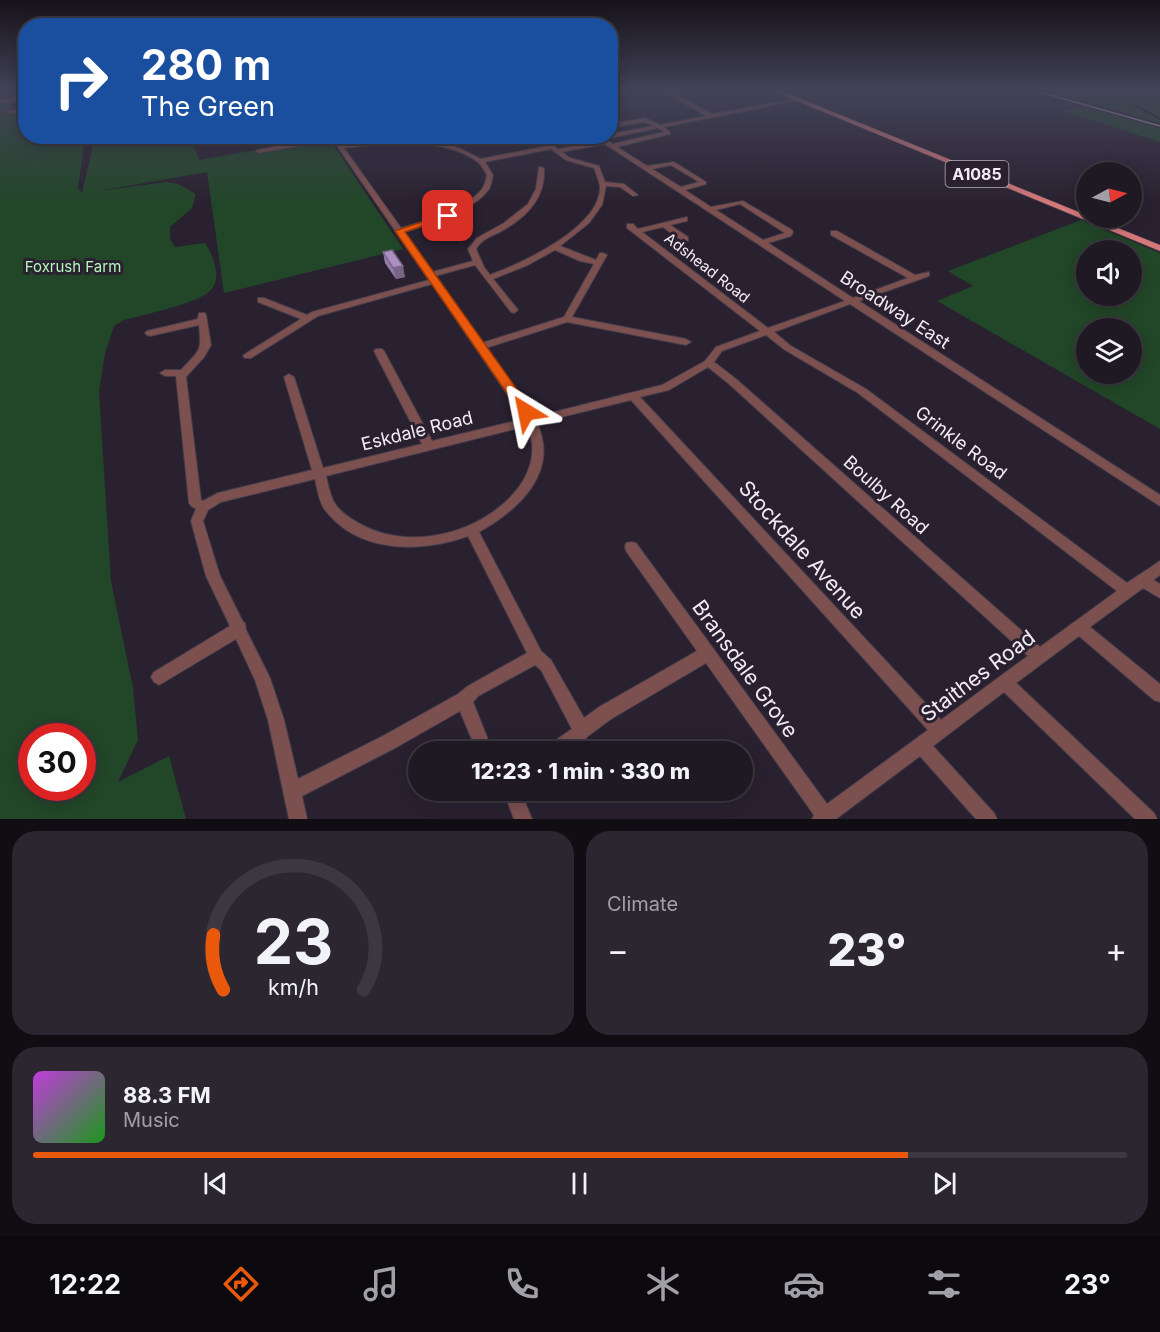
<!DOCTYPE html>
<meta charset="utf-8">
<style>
body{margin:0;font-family:Inter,sans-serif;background:#2c2630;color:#f1f3f6;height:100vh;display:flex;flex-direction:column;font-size:22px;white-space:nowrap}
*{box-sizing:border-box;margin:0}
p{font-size:20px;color:#a1a0a6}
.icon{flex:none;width:33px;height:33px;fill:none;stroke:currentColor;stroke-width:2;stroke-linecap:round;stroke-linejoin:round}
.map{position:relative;height:819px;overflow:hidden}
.details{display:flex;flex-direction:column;gap:12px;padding:12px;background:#110e13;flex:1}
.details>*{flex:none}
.guide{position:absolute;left:18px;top:18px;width:600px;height:126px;border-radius:24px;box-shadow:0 3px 15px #0003,0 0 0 2px #3c3841;background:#1a4fa0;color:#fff;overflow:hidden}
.needle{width:39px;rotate:83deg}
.tools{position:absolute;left:1076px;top:162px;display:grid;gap:12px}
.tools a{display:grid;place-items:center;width:66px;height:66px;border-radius:50%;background:#1f1923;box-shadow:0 3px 15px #0003,0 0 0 2px #3c3841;font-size:30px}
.speed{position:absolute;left:18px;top:723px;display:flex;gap:12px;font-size:30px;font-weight:700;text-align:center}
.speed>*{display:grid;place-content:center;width:78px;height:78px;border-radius:50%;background:#1f1923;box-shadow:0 3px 15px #0003,0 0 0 2px #3c3841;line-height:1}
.speed .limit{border:9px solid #d22;background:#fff;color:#111}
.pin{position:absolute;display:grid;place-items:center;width:51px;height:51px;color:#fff;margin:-26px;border-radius:12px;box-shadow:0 3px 9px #0006}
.me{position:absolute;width:66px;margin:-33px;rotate:325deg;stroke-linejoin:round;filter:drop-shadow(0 0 4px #0008)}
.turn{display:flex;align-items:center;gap:21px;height:126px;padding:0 24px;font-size:27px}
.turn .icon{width:78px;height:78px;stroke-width:2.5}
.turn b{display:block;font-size:42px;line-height:51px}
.big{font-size:45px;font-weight:800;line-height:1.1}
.details .widget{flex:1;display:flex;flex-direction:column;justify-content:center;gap:9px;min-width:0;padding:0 21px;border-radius:24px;background:#2c2630}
.details .dial{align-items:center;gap:0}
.dial svg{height:156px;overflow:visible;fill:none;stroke:#3c3841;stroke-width:7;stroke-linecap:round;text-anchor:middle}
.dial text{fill:#f1f3f6;stroke:none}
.song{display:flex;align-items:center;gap:18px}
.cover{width:72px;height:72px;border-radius:9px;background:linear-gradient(135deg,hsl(290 70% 55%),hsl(120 70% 35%))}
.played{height:6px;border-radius:3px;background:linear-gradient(90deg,#ea580c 80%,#3c3841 80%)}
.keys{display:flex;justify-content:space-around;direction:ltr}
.heat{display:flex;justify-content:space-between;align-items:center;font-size:33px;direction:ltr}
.details .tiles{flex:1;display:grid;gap:12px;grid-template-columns:1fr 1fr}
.widget:last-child{grid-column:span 2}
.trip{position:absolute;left:408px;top:741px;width:345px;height:60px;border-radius:30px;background:#1f1923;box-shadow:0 3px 15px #0003,0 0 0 2px #3c3841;font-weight:800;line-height:60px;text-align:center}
.tab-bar{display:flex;height:96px;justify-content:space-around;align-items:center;background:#0c0a0e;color:#a1a0a6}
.tab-bar .icon{width:42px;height:42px}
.tab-bar .on{color:#ea580c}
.tab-bar b{font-size:27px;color:#f1f3f6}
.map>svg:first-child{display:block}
.green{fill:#224628;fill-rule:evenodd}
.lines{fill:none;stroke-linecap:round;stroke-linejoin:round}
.stream{stroke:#000f13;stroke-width:1.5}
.minor-casing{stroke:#453d4b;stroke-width:2}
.major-casing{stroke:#453d4b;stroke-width:1}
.minor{fill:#7d5050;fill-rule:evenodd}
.major{fill:#d5787a;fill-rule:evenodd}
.rail{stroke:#bcb5c0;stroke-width:1.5}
.wall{fill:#937ca6}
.shaded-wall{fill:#786587}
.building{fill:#ab90c1;stroke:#786587;stroke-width:1.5}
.route{fill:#ea580c;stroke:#983908;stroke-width:1.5}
.labels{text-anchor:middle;stroke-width:6;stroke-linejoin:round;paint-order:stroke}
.far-park-label{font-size:15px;fill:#b2f6ba;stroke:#29212f}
.far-street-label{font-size:15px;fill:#f2ecf6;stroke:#29212f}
.shield{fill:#29212f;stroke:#b6afba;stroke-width:1.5}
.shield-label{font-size:16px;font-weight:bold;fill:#f2ecf6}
.street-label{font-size:18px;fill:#f2ecf6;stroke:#29212f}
.near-street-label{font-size:21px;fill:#f2ecf6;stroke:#29212f}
</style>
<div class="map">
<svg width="1160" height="819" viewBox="0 0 1160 819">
<rect width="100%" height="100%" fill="#29212f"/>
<path class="green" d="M1038 89H1160V123Z
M0 101 8 102 13 106 10 111 18 115 17 119 22 121 15 127 25 126 26 136 84 137 78 138 84 145 78 188 82 193 95 137H191L199 160 255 150 256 153 330 140 403 249 224 293 207 172 99 191 166 182 178 184 196 194 192 208 170 227V239L175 247 205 243C213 255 223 278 210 291 198 303 143 315 124 320L114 326 105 353 99 392 111 581 133 688 138 740 118 782 169 756 186 819H0ZM32 736H82V788H32Z
M1085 107 1160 128V142L1063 111Z
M1081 220 1160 253V429L937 301 973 286 948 271ZM1131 250V296H1086V250ZM1131 328V374H1086V328Z"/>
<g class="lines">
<path class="stream" d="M1135 105 1160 119"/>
<defs>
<path id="minor" d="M660 89H666L712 114 797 99 795 101 664 127 670 132V134L617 147 647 166 674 162 706 182V184L685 190 711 207 743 201 792 230 793 232 791 236 768 243 853 298 908 278 831 235V231H837L915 275 929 272V276L859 301 1160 495V506L850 304 774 332 791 346 866 389 1127 583 1160 561V575L1153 580 1160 584V598L1143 588 1090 627 1160 684V702L1154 700 1079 636 1016 683 1154 813 1157 819H1135L1004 692 933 746 994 813 997 819H976L920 756 836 819H812L814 815 706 663 611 719 588 736 581 744 569 752H545L547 746 572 729 541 670 535 665 478 696 473 702 493 752H477L460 711 395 748 302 796 307 819H289L268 720 255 680 236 639 164 682 159 685 154 682 151 677 154 672 230 626 206 576 191 521 196 509 191 506 189 503 176 376H165L160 373 165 370H181C200 350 202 352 199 325L150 336 147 335 145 333 147 331 198 319 199 313H205L206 315 211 345 204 357 186 377 201 500 203 501 218 493 312 470 284 377 289 374 294 377 323 468 422 444 374 351 376 349H382L384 351 432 441 524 419 432 284 318 316 251 358H245L243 356 245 354 301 319 258 302V298H264L307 315 312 312 429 280 333 140 259 153 256 151 257 150 331 136H336L342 145 385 139H416L447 144 461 149 481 159 547 146 534 136H540L547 141 571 136H583L551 144 558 149 601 141 595 136H602L613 144 664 132 658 128 610 138 608 136H610V134L654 126 644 122 610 128V124L645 118 660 125 706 116ZM400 142C426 143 458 146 479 163 482 166 485 172 487 175 486 180 485 185 482 189 466 209 426 221 401 228L344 148ZM605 144 845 301 768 328 642 232 663 227 682 241H688V237L670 225 687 221V217L638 229 633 224H627V228L760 331 716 347 705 361 662 385 534 417 486 348 567 322 686 345 691 342 686 339 572 317 607 255 603 253H600L596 260 560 246 589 223 602 205 606 186 620 187 633 196 638 195 624 184 605 182 599 166 570 158 562 152ZM551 149 566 160 594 168C596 173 599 181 600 186 602 227 522 263 490 275L484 267 476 249C481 240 489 237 498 233 525 219 546 199 544 168L539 167 536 189 528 204 504 223 477 238 468 249 473 261 432 272 404 232C429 225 474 211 489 189 491 185 492 180 493 175L485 162ZM671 165 699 182 681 187 652 169ZM740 204 785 233 763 240 716 210ZM555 250 580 261 594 264 564 317 482 343 435 276 475 265 511 312 514 313 518 310 493 279 528 265ZM766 335 785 350 858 393 1117 591 1040 647 736 379 714 362 722 351ZM708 367 728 383 1028 656 941 720 640 397 669 390ZM631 400 928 730 827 804 636 543 631 542 626 543 625 547 626 551 697 651 599 707 584 718 551 660 541 651 479 532C518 510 560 473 537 423ZM527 426C550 477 493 522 447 533 419 540 388 539 362 525 353 520 339 512 334 502 330 495 328 484 326 476ZM315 479C317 488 319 502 325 510 359 554 421 553 468 536L527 653 468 686 458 694 383 736 298 779 284 720 270 678 246 630 245 623 243 622 220 576 203 521 208 510 221 502Z
M26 97V100L0 104V100Z
M26 108V111L9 113 6 111Z
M26 119V122L19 121 20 120Z
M503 790H520L532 819H514Z"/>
<path id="major" d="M768 89H777L1086 215V218H1093L1160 245V251Z"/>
</defs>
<use href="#minor" class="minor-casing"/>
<use href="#major" class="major-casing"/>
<use href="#minor" class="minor"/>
<use href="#major" class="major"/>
<path class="rail" d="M1029 89 1160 126"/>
</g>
<path class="wall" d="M383 252 405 277 396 279 385 263Z"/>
<path class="shaded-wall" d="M403 266 405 277 396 279 393 268Z"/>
<path class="building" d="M392 250 403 266 393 268 383 252Z"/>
<linearGradient id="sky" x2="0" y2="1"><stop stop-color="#17121a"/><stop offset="0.44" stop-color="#434358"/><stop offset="1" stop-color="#434358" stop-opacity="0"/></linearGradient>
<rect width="1160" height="204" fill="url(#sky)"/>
<path class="route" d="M445 214 452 216 405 232 531 409 533 412 531 415H522L395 231Z"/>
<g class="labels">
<g class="far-park-label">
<text x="73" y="272">Foxrush Farm</text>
</g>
<g class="far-street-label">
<text transform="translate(707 268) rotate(38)" y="5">Adshead Road</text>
</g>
<rect class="shield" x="945.5" y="161" width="63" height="26" rx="4.5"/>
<g class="shield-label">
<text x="977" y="180">A1085</text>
</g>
<g class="street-label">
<text transform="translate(895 310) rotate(33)" y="6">Broadway East</text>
<text transform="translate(417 431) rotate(-14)" y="6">Eskdale Road</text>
<text transform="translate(961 443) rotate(37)" y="6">Grinkle Road</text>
<text transform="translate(886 495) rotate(42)" y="6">Boulby Road</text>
</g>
<g class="near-street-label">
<text transform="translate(802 550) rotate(48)" y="7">Stockdale Avenue</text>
<text transform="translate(745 669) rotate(54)" y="7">Bransdale Grove</text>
<text transform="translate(978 676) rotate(-37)" y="7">Staithes Road</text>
</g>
</g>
</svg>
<div class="tools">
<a><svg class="needle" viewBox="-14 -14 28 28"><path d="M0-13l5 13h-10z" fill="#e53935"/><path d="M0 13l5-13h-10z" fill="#a1a0a6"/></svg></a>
<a><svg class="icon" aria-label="sound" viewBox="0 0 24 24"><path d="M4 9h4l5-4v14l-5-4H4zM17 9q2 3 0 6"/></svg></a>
<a><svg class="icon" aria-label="layers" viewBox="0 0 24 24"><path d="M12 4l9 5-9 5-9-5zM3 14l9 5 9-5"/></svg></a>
</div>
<div class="speed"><div class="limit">30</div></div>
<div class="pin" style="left:448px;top:216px;background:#d93025"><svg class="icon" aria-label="arrive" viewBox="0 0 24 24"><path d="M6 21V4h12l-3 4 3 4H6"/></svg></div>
<svg class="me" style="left:526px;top:412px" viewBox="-20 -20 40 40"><path d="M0-17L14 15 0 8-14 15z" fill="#ea580c" stroke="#fff" stroke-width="4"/></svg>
<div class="trip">12:23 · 1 min · 330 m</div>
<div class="guide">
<div class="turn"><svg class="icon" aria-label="right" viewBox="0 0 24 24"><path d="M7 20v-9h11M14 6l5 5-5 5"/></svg><div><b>280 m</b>The Green</div></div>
</div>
</div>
<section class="details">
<div class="tiles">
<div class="widget dial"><svg viewBox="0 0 100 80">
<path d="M14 69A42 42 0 1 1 86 69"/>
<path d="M14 69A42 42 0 0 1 9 41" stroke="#ea580c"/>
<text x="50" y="56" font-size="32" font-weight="700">23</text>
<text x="50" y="72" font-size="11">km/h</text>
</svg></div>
<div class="widget"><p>Climate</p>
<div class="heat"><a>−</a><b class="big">23°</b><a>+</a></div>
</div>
<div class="widget">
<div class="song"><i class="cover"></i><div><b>88.3 FM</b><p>Music</p></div></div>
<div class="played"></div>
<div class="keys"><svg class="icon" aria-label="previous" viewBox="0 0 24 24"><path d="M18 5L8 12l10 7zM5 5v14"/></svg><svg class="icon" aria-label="pause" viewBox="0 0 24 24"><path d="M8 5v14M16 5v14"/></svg><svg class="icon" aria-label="next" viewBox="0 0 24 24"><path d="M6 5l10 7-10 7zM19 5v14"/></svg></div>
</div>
</div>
</section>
<nav class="tab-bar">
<b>12:22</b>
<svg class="icon on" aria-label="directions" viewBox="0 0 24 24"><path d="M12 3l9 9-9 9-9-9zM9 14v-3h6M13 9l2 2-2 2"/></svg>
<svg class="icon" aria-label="music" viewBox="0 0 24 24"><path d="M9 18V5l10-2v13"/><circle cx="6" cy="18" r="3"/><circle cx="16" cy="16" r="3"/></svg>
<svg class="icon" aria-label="phone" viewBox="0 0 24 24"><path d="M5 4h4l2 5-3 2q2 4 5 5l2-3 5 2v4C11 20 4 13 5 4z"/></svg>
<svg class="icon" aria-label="climate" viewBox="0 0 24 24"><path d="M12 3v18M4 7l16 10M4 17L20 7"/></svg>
<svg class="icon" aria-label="car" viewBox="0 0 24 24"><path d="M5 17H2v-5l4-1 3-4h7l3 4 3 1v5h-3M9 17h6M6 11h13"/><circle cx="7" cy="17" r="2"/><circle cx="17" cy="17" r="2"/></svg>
<svg class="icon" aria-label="filters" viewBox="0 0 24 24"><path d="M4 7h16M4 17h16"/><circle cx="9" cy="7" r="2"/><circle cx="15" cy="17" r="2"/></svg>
<b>23°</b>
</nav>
